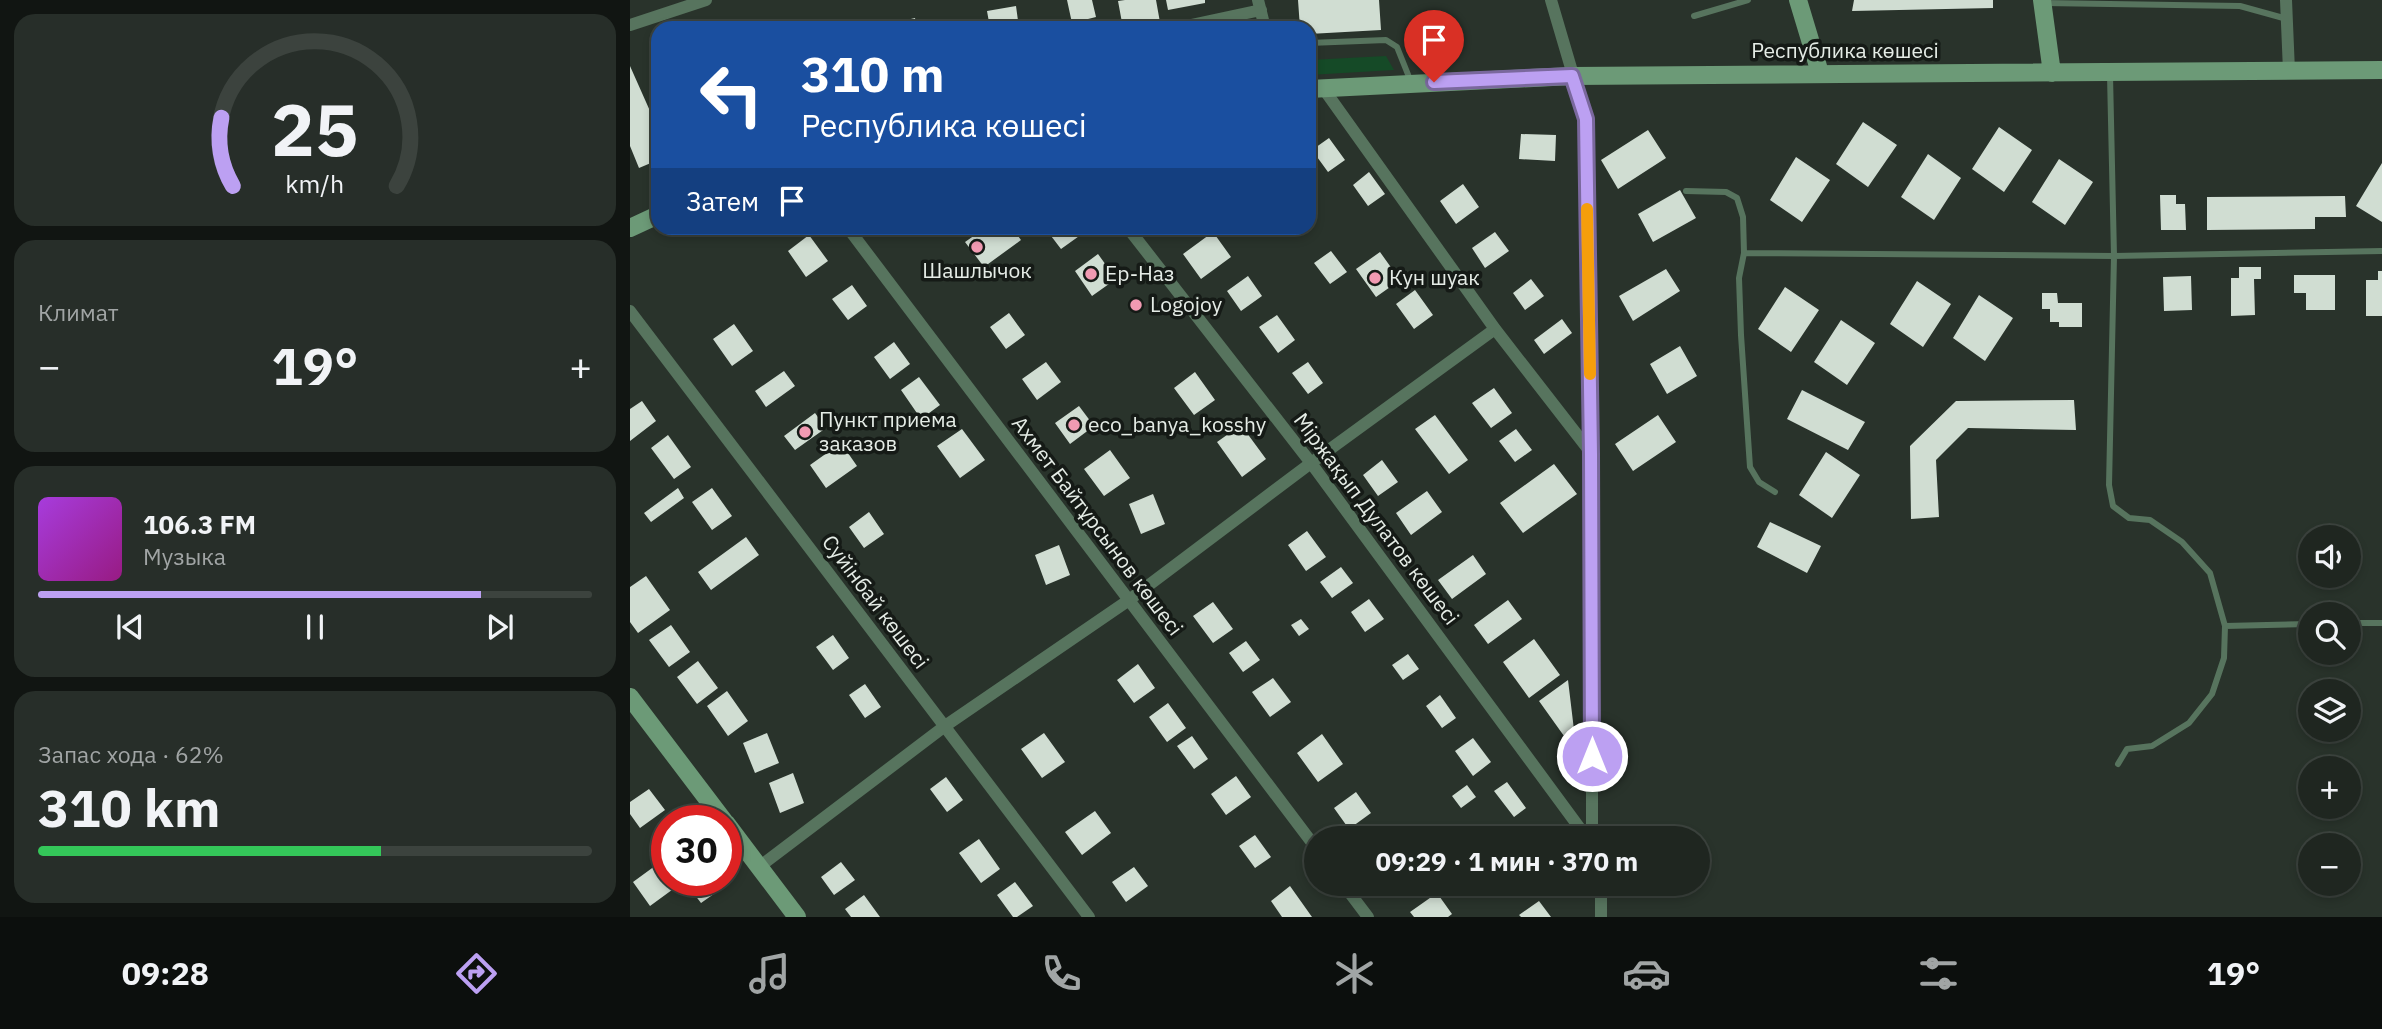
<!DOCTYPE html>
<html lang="ru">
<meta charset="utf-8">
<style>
body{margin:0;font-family:"IBM Plex Sans",sans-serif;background:#272e29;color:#f1f3f6;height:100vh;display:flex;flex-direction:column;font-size:26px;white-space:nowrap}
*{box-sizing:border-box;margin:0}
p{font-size:23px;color:#a1a5a5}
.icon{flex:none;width:38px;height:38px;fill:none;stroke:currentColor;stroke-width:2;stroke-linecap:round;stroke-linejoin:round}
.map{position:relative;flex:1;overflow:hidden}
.side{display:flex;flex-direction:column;gap:14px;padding:14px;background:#111512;width:630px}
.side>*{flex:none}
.guide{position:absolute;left:21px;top:21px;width:665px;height:214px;border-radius:21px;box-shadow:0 4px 10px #0003,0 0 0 2px #3c433e;background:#1a4fa0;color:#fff;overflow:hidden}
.controls{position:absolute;left:1668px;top:525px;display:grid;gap:14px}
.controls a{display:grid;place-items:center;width:63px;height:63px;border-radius:50%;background:#1f2620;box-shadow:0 4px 10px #0003,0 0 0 2px #3c433e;font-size:35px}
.speed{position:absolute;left:21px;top:805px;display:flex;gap:14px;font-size:35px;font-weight:700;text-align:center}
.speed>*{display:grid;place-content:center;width:91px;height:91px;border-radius:50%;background:#1f2620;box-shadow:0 4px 10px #0003,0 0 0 2px #3c433e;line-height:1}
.speed .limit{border:10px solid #d22;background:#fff;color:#111}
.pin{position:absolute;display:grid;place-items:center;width:60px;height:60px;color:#fff;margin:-72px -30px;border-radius:50% 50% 50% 0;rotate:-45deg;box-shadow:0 0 7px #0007}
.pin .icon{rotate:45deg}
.me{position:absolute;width:77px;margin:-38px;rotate:0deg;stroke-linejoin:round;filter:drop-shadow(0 0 5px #0008)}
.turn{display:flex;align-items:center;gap:24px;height:147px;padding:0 35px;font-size:32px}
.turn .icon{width:91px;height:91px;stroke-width:2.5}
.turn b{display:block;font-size:49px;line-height:60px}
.then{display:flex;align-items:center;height:66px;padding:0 35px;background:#0003;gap:14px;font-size:26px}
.big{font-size:52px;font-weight:800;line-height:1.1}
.side .card{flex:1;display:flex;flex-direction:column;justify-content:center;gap:10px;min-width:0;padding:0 24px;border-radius:21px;background:#272e29}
.side .dial{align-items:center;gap:0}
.dial svg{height:182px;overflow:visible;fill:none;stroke:#3c433e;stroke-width:7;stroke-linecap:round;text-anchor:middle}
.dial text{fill:#f1f3f6;stroke:none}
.song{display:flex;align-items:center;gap:21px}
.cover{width:84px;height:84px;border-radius:10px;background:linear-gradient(135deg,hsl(280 70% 55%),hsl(310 70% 35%))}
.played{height:7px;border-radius:4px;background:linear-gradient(90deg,#bca0f2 80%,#3c433e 80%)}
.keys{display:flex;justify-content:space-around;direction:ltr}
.heat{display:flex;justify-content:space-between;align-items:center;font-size:38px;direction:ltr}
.charge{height:10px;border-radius:5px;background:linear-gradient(90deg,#34c759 62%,#3c433e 0)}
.trip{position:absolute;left:674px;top:826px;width:406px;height:70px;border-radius:35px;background:#1f2620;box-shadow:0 4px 10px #0003,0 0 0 2px #3c433e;font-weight:800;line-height:70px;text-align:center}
.menu{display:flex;height:112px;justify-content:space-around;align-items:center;background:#0c0f0d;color:#a1a5a5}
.menu .icon{width:49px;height:49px}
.menu .current{color:#bca0f2}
.menu b{font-size:32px;color:#f1f3f6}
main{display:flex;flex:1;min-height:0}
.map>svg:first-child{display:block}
.green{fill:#154a27}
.building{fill:#d0ddd2}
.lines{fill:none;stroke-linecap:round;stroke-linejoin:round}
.lane{stroke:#57745e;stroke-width:6}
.street{stroke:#57745e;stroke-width:12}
.secondary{stroke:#6c9a77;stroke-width:18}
.route-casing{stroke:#7a689d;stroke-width:18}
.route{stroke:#bca0f2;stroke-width:12}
.slow{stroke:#f59e0b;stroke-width:12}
.poi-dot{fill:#f19ab2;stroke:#151a16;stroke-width:2.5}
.labels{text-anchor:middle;stroke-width:7;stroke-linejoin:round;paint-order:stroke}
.street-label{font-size:21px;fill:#e5ece6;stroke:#151a16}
.poi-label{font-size:21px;fill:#e5ece6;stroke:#151a16;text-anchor:start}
</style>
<main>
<section class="side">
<div class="card dial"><svg viewBox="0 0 100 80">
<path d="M14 69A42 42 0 1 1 86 69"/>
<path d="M14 69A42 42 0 0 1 9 39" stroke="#bca0f2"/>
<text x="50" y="56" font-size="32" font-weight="700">25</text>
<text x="50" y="72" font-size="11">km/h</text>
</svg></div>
<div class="card"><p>Климат</p>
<div class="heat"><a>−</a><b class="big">19°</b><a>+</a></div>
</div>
<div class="card">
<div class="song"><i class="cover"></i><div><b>106.3 FM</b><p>Музыка</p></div></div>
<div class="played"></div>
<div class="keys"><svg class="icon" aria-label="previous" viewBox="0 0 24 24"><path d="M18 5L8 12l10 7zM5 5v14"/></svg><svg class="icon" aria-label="pause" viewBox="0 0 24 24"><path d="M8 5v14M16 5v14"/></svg><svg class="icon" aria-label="next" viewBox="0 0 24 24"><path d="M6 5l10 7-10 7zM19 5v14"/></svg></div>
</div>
<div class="card"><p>Запас хода · 62%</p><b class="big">310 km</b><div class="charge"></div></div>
</section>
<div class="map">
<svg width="1752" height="917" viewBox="0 0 1752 917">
<rect width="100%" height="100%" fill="#29332b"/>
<path class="green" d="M756 56 764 70 679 75V60Z"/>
<path class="building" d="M437 0H462L466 17 442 23Z
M495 0H526L531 28H493L488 1Z
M536 0H575V3L538 10Z
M668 0H749L751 30 679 34V28H670Z
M1224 0H1363V8L1222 11Z
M386 6 389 28H360L357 11Z
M285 18 287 28H249L248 27Z
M0 66 28 129V160L9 168 0 146Z
M1233 122 1267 145 1238 187 1206 164Z
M1369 127 1402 150 1374 192 1342 169Z
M1018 130 1036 158 988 189 971 160Z
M891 134 926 135 925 161 889 159Z
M699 138 715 160 698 172 682 150Z
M1298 154 1331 178 1304 220 1271 197Z
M1166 157 1200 180 1172 222 1140 200Z
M1429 159 1463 182 1435 225 1402 202Z
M1752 163V222L1726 206Z
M739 172 755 194 738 206 723 185Z
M833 184 849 207 826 224 810 201Z
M1050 190 1066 218 1023 242 1008 214Z
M1530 195H1546V204H1555L1556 230H1531Z
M1715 196 1716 217H1685V229L1577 230V197Z
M355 228H382L391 240 354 267 335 242Z
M415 228H447L452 234 431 249Z
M583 232 601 257 571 279 553 254Z
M865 232 879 251 855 268 842 248Z
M179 235 198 261 176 277 158 251Z
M701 251 717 272 700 284 684 263Z
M750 252 770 280 746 297 726 269Z
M468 254 486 279 462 296 445 271Z
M1609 267H1631V279H1624L1625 315 1601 316V278H1609Z
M1036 269 1050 291 1003 321 989 296Z
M1748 271H1752V316H1736V280H1748Z
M1664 275H1705V310H1676V293H1664Z
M618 276 632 296 611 311 597 291Z
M1561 276 1562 310 1534 311 1533 277Z
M901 279 914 296 895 310 883 293Z
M1287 281 1321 304 1293 347 1260 324Z
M222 285 237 306 218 320 202 299Z
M1155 287 1189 310 1161 352 1128 329Z
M785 290 803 315 784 329 766 304Z
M1412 293H1427L1428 303H1452V327H1429V322H1420V309H1412Z
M1349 295 1383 318 1355 361 1323 338Z
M379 313 395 335 376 349 360 327Z
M647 315 665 340 648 353 629 327Z
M932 319 942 333 914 354 904 340Z
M1211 320 1245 343 1217 385 1184 362Z
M104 324 123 351 102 366 83 339Z
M264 342 280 364 260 379 244 357Z
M1050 346 1067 376 1037 394 1020 364Z
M416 362 431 382 407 400 392 379Z
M678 362 693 383 678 394 662 373Z
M154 371 165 386 136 407 125 391Z
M565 372 585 400 564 415 544 388Z
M289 377 310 405 291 419 271 390Z
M864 388 882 413 861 428 842 403Z
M1172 390 1235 422 1218 450 1157 419Z
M1444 400 1446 430 1338 428 1306 460 1309 517 1281 519 1280 446 1326 401Z
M12 401 26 421 0 441V409Z
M449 406 464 426 440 444 425 423Z
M185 413 196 428 165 450 154 436Z
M805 415 838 460 819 474 785 429Z
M1028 415 1046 442 1003 471 985 444Z
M611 425 636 459 612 477 587 442Z
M332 429 355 460 330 478 307 446Z
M886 429 902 450 885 462 869 441Z
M38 435 61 467 44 479 21 448Z
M211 443 227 466 196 488 180 465Z
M480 450 500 478 474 496 454 469Z
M1196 452 1230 475 1202 518 1169 495Z
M752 460 768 482 748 496 733 475Z
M924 464 947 494 893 533 870 503Z
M48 488 54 498 21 522 14 513Z
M82 488 102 516 82 530 62 502Z
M797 491 812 512 781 535 766 513Z
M523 494 535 524 511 534 499 504Z
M239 512 254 534 234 548 219 527Z
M1140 522 1191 546 1177 573 1127 547Z
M677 531 696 557 676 571 658 545Z
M116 537 129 555 81 590 68 572Z
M429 545 440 575 416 585 405 555Z
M843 555 856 574 822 599 808 580Z
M711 567 723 583 702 598 690 582Z
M16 576 40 610 8 633 0 622V587Z
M739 599 754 619 735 632 721 612Z
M878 600 892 619 858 644 844 625Z
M583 602 603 629 583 643 563 616Z
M671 619 679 629 669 636 661 625Z
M41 625 60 652 39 667 19 640Z
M203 635 219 658 203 670 186 647Z
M904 639 930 675 899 698 873 662Z
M616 641 630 660 613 672 599 653Z
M778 654 789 669 773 680 762 665Z
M68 661 88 688 67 704 47 677Z
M508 664 525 688 504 703 487 680Z
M643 678 661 702 640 717 622 692Z
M938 680 944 730 934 736 909 701Z
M235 684 251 707 235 718 219 695Z
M97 691 118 721 98 736 77 706Z
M810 695 826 718 812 728 796 706Z
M538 703 556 728 537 742 519 717Z
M137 733 149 763 125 773 113 743Z
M414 733 435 762 412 778 391 749Z
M692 734 713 764 688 782 667 753Z
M562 736 578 759 564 769 547 746Z
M843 738 861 762 843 776 825 751Z
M163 773 174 803 150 813 139 783Z
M606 776 621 797 596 815 581 794Z
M316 777 333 800 317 812 300 789Z
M877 782 896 808 884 817 864 791Z
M837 785 846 797 831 808 822 796Z
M19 789 35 810 10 828 0 814V802Z
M726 792 741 813 719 829 704 808Z
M465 811 481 833 452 855 435 832Z
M625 835 641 857 625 868 609 846Z
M349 839 370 869 351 883 329 853Z
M211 862 225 880 204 895 191 877Z
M29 863 37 874V880H42L46 887 20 906 3 882Z
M504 867 518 886 496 902 482 882Z
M58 880H85L91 889 71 903 55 882Z
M385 882 403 906 387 917H383L367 895Z
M660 886 682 917H652L641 901Z
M807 893 822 914 818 917H784L780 912Z
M234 895 250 917H221L215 909Z
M909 901 921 917H891L889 915Z"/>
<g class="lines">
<path class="lane" d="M1414 3 1610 6 1657 19
M1064 16 1118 0
M679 43 756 40 767 47 781 82
M1480 75 1484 256 1479 485 1483 506 1499 518 1520 520 1552 542 1580 573 1595 626 1594 658 1582 694 1559 723 1522 746 1497 749 1488 764
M1056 191 1096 192 1107 198 1113 217 1114 253 1109 278 1111 335 1120 467 1129 482 1145 492
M1114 253 1484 256 1752 251
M1718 623H1752
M1595 626 1680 624"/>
<path class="street" d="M628 0 635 28
M921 0 956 119 962 454V838
M1656 0 1659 71
M0 25 76 0
M547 28 631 10
M693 88 865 329 962 454
M218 228 686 848
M498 228 681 463 957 838
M0 311 459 917
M129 867 315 726 499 600 681 463 865 329
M713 884 738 917
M971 917V884"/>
<path class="secondary" d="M1168 0 1190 73
M1412 0 1422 73
M679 89 942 76 1752 70
M0 228 28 215
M0 697 94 821
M96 823 167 917"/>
</g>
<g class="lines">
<defs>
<path id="route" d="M804 82 942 76 956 119 961 454 962 756"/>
</defs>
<use href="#route" class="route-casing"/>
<use href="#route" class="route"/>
<path class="slow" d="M957 209 960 374"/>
</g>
<g class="poi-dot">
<circle cx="347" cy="247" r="7"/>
<circle cx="461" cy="274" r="7"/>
<circle cx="745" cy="278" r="7"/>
<circle cx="506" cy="305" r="7"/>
<circle cx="444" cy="425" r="7"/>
<circle cx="175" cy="432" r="7"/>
</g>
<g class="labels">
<g class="street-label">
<text x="1215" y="58">Республика көшесі</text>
<text transform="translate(746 519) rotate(53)" y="7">Міржақып Дулатов көшесі</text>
<text transform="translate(467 526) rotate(53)" y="7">Ахмет Байтұрсынов көшесі</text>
<text transform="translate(245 602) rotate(53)" y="7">Суйінбай көшесі</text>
</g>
<g class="poi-label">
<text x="347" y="278" text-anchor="middle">Шашлычок</text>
<text x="475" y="281">Ер-Наз</text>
<text x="759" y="285">Кун шуак</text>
<text x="520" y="312">Logojoy</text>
<text x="189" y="427">Пункт приема<tspan x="189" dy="24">заказов</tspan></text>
<text x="458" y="432">eco_banya_kosshy</text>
</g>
</g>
</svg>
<div class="controls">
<a><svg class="icon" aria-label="sound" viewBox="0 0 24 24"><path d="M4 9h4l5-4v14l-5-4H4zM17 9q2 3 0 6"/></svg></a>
<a><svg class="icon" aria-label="search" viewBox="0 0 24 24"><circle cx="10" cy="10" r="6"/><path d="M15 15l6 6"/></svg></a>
<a><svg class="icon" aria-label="layers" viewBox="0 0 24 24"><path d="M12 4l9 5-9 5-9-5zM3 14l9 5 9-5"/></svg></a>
<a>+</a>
<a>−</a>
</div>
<div class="speed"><div class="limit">30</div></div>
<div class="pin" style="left:804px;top:82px;background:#d93025"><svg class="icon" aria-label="arrive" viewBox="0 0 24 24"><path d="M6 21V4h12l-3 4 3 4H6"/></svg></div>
<svg class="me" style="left:962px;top:756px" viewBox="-20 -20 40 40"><circle r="17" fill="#bca0f2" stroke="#fff" stroke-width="3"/><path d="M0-11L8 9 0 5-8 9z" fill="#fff"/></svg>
<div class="trip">09:29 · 1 мин · 370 m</div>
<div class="guide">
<div class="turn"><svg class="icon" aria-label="left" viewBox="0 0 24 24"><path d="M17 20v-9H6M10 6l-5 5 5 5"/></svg><div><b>310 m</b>Республика көшесі</div></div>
<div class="then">Затем<svg class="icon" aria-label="arrive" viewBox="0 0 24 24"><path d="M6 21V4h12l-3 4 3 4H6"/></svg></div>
</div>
</div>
</main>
<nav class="menu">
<b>09:28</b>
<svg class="icon current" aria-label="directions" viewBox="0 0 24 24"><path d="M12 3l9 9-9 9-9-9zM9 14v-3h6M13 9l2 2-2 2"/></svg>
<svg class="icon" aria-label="music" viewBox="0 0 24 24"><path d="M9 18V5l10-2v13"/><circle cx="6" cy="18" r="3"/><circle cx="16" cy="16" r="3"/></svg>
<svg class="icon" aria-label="phone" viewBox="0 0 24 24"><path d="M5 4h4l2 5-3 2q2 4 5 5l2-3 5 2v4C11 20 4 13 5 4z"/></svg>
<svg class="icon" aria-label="climate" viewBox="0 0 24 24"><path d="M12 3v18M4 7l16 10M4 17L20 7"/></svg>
<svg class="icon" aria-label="car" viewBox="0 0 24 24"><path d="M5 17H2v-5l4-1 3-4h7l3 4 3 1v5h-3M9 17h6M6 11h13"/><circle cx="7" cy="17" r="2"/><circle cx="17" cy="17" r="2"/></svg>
<svg class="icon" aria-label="filters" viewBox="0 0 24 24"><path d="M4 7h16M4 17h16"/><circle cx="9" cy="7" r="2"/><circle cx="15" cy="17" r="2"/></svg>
<b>19°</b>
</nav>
